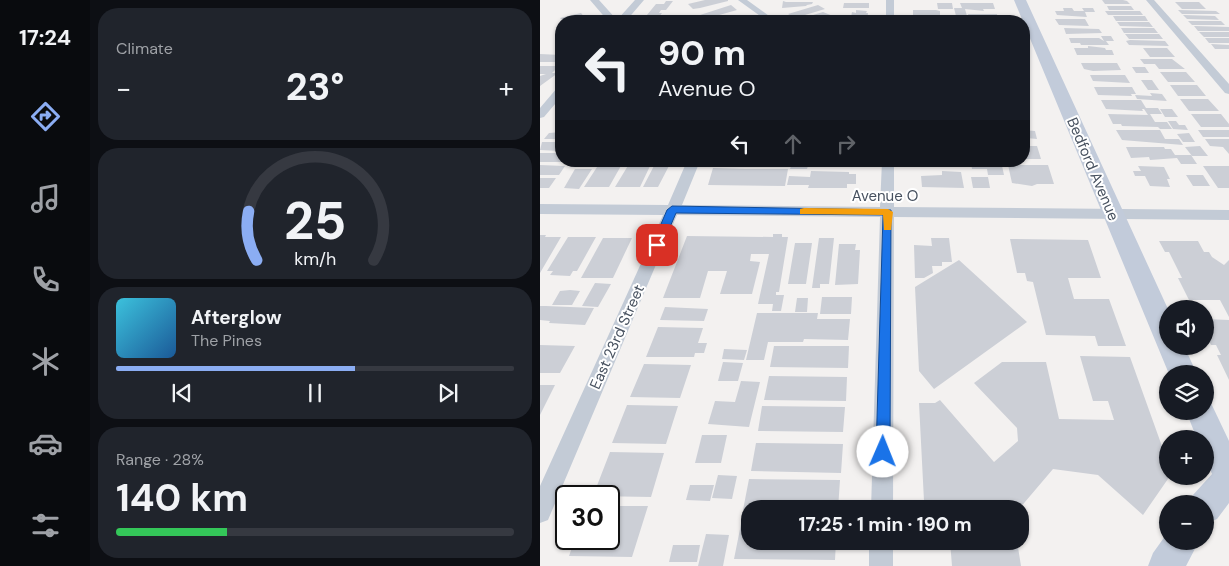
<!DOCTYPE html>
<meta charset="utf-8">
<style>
body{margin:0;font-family:"DM Sans",sans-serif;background:#20242c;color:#f1f3f6;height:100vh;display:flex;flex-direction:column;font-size:19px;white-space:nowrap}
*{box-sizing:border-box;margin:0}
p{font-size:16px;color:#9ea1a6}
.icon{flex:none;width:28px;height:28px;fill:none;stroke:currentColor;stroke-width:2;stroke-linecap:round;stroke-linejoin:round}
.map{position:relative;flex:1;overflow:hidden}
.drawer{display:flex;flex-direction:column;gap:8px;padding:8px;background:#0d0f14;width:450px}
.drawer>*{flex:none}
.guide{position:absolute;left:15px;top:15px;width:475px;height:152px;border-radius:20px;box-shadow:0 1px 4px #0004;background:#171b24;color:#f1f3f6;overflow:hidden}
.buttons{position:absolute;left:619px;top:300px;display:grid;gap:10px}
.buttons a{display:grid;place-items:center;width:55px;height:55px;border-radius:50%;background:#171b24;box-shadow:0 1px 4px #0004;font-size:25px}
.speed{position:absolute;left:15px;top:485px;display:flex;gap:10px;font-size:25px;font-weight:700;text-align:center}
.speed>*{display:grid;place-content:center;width:65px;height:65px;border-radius:50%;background:#171b24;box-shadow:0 1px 4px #0004;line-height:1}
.speed .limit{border:2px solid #111;border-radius:8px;background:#fff;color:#111}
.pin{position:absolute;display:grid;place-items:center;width:42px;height:42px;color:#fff;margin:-21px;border-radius:10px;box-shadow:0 2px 8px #0006}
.me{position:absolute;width:55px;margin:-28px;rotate:1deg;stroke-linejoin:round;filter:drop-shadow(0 0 4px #0008)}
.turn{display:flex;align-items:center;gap:18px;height:105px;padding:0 20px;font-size:22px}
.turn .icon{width:65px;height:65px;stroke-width:2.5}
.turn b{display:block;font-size:35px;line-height:42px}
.lanes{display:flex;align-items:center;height:48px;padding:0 20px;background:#0003;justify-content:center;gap:25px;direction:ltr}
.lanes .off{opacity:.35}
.big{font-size:38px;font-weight:700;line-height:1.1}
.drawer .widget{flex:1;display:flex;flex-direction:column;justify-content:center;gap:8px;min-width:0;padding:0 18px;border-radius:20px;background:#20242c}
.drawer .dial{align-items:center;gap:0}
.dial svg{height:130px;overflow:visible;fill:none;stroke:#363941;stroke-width:7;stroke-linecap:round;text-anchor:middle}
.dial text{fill:#f1f3f6;stroke:none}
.song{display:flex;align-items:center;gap:15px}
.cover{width:60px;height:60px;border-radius:8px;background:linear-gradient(135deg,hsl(190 70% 55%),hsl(210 70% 35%))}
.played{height:5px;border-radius:2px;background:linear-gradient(90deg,#8badf3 60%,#363941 60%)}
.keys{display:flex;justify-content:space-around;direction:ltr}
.heat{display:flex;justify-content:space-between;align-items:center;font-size:28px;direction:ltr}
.charge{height:8px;border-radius:4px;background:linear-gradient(90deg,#34c759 28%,#363941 0)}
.trip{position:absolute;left:201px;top:500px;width:288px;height:50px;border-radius:20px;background:#171b24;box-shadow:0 1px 4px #0004;font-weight:700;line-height:50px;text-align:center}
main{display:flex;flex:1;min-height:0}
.tab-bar{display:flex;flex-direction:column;width:90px;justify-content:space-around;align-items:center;background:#090b0e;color:#9ea1a6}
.tab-bar .icon{width:35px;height:35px}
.tab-bar .current{color:#8badf3}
.tab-bar b{font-size:22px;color:#f1f3f6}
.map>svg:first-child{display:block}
.building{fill:#cccfd6}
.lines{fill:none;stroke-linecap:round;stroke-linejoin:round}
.street{fill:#c3cbd6;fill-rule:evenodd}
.secondary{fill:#c2cbda;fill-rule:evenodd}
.route{fill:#1a73e8;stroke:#114b97}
.slow{fill:#f59e0b}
.labels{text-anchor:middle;stroke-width:4;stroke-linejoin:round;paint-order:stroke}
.street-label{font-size:15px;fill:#47515f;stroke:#fff}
</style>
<main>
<nav class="tab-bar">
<b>17:24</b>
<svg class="icon current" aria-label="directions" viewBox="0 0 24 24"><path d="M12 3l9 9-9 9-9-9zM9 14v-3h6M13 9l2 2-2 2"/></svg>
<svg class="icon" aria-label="music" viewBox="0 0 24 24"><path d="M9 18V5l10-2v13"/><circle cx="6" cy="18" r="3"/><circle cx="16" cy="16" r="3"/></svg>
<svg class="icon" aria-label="phone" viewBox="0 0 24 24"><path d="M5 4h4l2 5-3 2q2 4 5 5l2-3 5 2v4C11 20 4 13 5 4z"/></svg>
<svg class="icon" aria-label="climate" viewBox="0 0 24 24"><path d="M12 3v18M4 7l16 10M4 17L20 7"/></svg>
<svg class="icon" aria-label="car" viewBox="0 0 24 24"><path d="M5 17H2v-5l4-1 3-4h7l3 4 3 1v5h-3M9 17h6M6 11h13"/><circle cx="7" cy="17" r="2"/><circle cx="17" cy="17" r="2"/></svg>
<svg class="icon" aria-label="filters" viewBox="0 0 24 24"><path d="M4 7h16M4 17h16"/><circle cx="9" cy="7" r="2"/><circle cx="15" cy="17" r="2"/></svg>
</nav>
<section class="drawer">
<div class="widget"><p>Climate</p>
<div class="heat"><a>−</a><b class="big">23°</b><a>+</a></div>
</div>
<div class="widget dial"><svg viewBox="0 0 100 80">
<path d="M14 69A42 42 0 1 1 86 69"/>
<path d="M14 69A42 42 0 0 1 9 39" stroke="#8badf3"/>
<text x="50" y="56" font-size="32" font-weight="700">25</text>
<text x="50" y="72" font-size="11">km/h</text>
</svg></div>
<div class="widget">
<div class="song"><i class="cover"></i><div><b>Afterglow</b><p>The Pines</p></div></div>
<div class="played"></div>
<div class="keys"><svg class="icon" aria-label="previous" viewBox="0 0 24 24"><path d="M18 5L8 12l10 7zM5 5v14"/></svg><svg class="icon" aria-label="pause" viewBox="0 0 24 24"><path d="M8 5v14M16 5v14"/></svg><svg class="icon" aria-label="next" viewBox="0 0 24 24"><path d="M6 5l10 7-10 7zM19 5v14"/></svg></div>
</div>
<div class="widget"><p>Range · 28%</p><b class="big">140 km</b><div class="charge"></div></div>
</section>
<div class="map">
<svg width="689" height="566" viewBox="0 0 689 566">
<rect width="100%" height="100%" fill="#f3f1f0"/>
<path class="building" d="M165 0H188V1L160 8 153 9 148 4Z
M562 0H583L587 1 590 4H565Z
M126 1H133L126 10H121L119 13H122L116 21H102L116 4H124Z
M243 1 246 2H273L272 4 267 5 266 6 242 8Z
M635 2H659L666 9H642Z
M304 3H329V8H303Z
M397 3H412L413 9H398Z
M420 3H453L455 9H443L444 11 425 9 427 16H416L414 8H422Z
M191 5 197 10 165 19 160 15Z
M278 5 285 9 255 18 248 14Z
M567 6H591L594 10H569Z
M523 8H532L534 11H544L542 8H553L555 12H545L547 17 517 15 515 11H524Z
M316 10 327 11 326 13H328L327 21H319V19L311 17 312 12 316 13Z
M373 10H396L400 11V15L373 16Z
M638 10 676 11 680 14H642Z
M565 11H600L603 15H568Z
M283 12 298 18 285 21H264L260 19Z
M41 13 46 19 23 21 20 18Z
M428 14H457L458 19 430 21Z
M643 15 675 16 679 20 647 19Z
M203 16 199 21H183L185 18Z
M573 16H605L608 21H576Z
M373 17 399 18H403V21H373Z
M515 19H545L549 26 519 25Z
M648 21H681L685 25H652Z
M577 22H609L613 27 580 26Z
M654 26 689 27V31H658Z
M524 28 559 29 562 33 526 34Z
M581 28H614L618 33H584Z
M659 32H689V37H664Z
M585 34H619L623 39H589Z
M561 36H571L574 41H566L569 45H541L540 43H531L529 38H559L564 41Z
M665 38H689V43H669Z
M590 40 625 41 629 46 589 45 586 41Z
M671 44 689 45V49H675Z
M548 46 565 48 566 50H572L574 55H537L534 48H548Z
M603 48H627L635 57H610Z
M0 54 21 55V62H0Z
M600 59H632L645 69H619L615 64H604Z
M541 63H577L581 70 553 71 544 69Z
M0 66H19L12 73H18L0 86V76L6 74H0Z
M592 67H605L609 73H596Z
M620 72H646L655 82H628Z
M550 75H585L590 83 553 81Z
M601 80H612L619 90H608Z
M630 85H657L666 96H638Z
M554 87H592L596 94H591L592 96 558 95Z
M610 93 622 94 627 101 597 99 595 95 612 96Z
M640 99H668L679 111H649Z
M561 100H601L606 108H618L622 114H610L615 122H627L632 129H620L618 127 582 126 581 124H573L568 114 608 115 604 109H602L603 111 566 109Z
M620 109H632L638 117H625Z
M651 114H681L689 124V127H661Z
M628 121H636L639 125H645L648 130 633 129Z
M484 130 495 131 497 139 486 138 487 141H484Z
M576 130H620L625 139H639L643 145 582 140Z
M658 130H689V137H663Z
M21 132V139H4L9 133Z
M649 133 655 142H643L637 134Z
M665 139H689V154L683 147 670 146Z
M2 142H21V151L0 150Z
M484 146H497L501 159H484Z
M660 146 668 156H652L645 147Z
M586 147H624L625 149H631L635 155H651L657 164H641L637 158 610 160 609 157 591 158Z
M0 153H21V162H0Z
M280 161H316L315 165H279Z
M381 161H427L428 165H423L424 167 401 166 381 164Z
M445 161H461L464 175H448L447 169H432L431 163H445Z
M252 163H269L267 169H250Z
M59 164H82L69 187H44Z
M89 164H111L100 187H75Z
M115 164H130L118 187H103Z
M0 165 25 166 19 175H0Z
M468 165H508L514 184H497L492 186 472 183Z
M598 166 624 167 630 179H627L630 187 610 186 605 176H595L593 171H601Z
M663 166H689V188H678Z
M173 168 205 169H248L245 186 168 185Z
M35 169H52L39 189 24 188Z
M271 171 309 172V174H316V184H307V188H268L269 185H247L249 176 270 177Z
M402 171 421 172 424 188 382 187 381 176 402 175Z
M646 175H663L670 186H653Z
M431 177H448L450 188H433Z
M0 178H16L9 188H0Z
M233 234H242V237H248L239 292H236V295H244L241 311H232L233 304H218L229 254H211L210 261 220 262 212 294H180L187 271H168L160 298H123L147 236 233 237Z
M0 235H6L5 237H21L0 273Z
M28 237H56L37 271H33L30 276 10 275 13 271H7Z
M63 238H92L73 278H41Z
M279 238H294L289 284H280V288H272Z
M391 238H409L412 262H402V266H392L393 273 384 278H375L374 245 392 246Z
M470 239 548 240 561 278H528L534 299H569L586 346H558L555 336 506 335 493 282 487 281 485 273H477Z
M619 241H658L664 252H669L672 257 684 265 689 260V317L680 300H649L638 278H642L629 252H625Z
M255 243H272L266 284H248Z
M299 244H316L315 250H320L318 284 295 285Z
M419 260 487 322 394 389 379 371 375 287Z
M55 283 71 284 58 307 42 306Z
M20 291 30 290 40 291 32 305H12Z
M282 297H312L311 314H280Z
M257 298H268L267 312H255Z
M0 306H6L54 308 45 325 9 323 10 321 0 320Z
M125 307 168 309 164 321 120 320Z
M217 313H278L277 319H310L308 340 264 339 263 342H228L224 360H206Z
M665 319 689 320V380L677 355H681L676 345H671L665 332Z
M118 327 163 328 158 343H167L164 353H155L154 357H106Z
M0 345 35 346 20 373H0Z
M234 346H309L308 368 230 367Z
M184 349 207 350 204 360 182 359Z
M540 356 590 357 628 463V476H630L603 515 558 475 513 469 479 509H427L426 501H384L379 403H395L400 400 454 462 478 441 477 428 434 383 462 362H506L519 419 574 420 568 401H553Z
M183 362 203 363 198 381H178Z
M104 364 151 365 140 398 90 397Z
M229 376 307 377 306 401 224 400Z
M201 381 220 382 209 427 168 424 175 401 195 402Z
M0 385H15L0 415Z
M87 405 138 406 126 444 72 443Z
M222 406 305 407 303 432 218 431Z
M162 435H187L181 463H155Z
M216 443 303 444 301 473 211 471Z
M70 452 124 453 111 497 53 496Z
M178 475 197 476 192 499 172 498Z
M209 479 300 480 298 509 203 510Z
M150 485H174L170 501 146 500Z
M69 506H108L92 557 29 556 35 539H69Z
M201 524H210V541H296L295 560 194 559Z
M166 534 189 535 183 566H158Z
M410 541H477L481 566H412Z
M133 545H160L157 562H129Z"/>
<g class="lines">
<path class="street" d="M50 0H59L77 20 95 0H104L86 21H68Z
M198 0H207L236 21H227Z
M346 0H354V21H346Z
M606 0H614L689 84V94L685 93Z
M21 87V97L4 117 0 118V108L17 88Z
M147 161H160L142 205 340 207 342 161H354V207L689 210V220L354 217 353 509H331L340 217 137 215 8 520 0 523V486L123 215 0 214V204L128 205Z
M329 541H353V566H329Z"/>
<path class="secondary" d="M474 0H486L628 309V346H644L657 374H629Z
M665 399 670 401 689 441V503L677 519 665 524V504H650L653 495 672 474 665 457V439H657L646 411H665Z
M628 532V541H659L646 566H608L613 553Z"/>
</g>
<path class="route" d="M132 206 351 210 350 452 348 458 343 460 338 458 336 452 343 215 136 213 121 248H113L112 245 127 210Z"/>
<path class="slow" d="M264 208 348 209 353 212 351 230H344L343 215 260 214V209Z"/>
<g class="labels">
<g class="street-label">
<text transform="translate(553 169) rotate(67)" y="5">Bedford Avenue</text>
<text x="345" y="201">Avenue O</text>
<text transform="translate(77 337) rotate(-66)" y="5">East 23rd Street</text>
</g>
</g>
</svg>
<div class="buttons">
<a><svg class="icon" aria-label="sound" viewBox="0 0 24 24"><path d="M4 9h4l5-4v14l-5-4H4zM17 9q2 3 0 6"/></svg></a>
<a><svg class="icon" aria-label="layers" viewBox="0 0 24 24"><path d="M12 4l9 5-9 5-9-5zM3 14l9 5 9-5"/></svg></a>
<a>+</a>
<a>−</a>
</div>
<div class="speed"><div class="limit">30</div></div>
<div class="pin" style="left:117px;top:245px;background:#d93025"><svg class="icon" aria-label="arrive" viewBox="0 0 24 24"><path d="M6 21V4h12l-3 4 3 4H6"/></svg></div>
<svg class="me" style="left:343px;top:452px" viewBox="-20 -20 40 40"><circle r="19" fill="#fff"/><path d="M0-13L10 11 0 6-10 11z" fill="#1a73e8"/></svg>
<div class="trip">17:25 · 1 min · 190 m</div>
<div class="guide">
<div class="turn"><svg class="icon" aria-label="left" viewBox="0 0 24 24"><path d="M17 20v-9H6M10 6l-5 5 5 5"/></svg><div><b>90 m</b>Avenue O</div></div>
<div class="lanes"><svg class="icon" aria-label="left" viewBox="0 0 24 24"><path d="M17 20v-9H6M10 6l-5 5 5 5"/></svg><svg class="icon off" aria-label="ahead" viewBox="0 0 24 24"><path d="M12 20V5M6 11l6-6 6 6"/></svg><svg class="icon off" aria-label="right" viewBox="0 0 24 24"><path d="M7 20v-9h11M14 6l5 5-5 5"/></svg></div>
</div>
</div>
</main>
